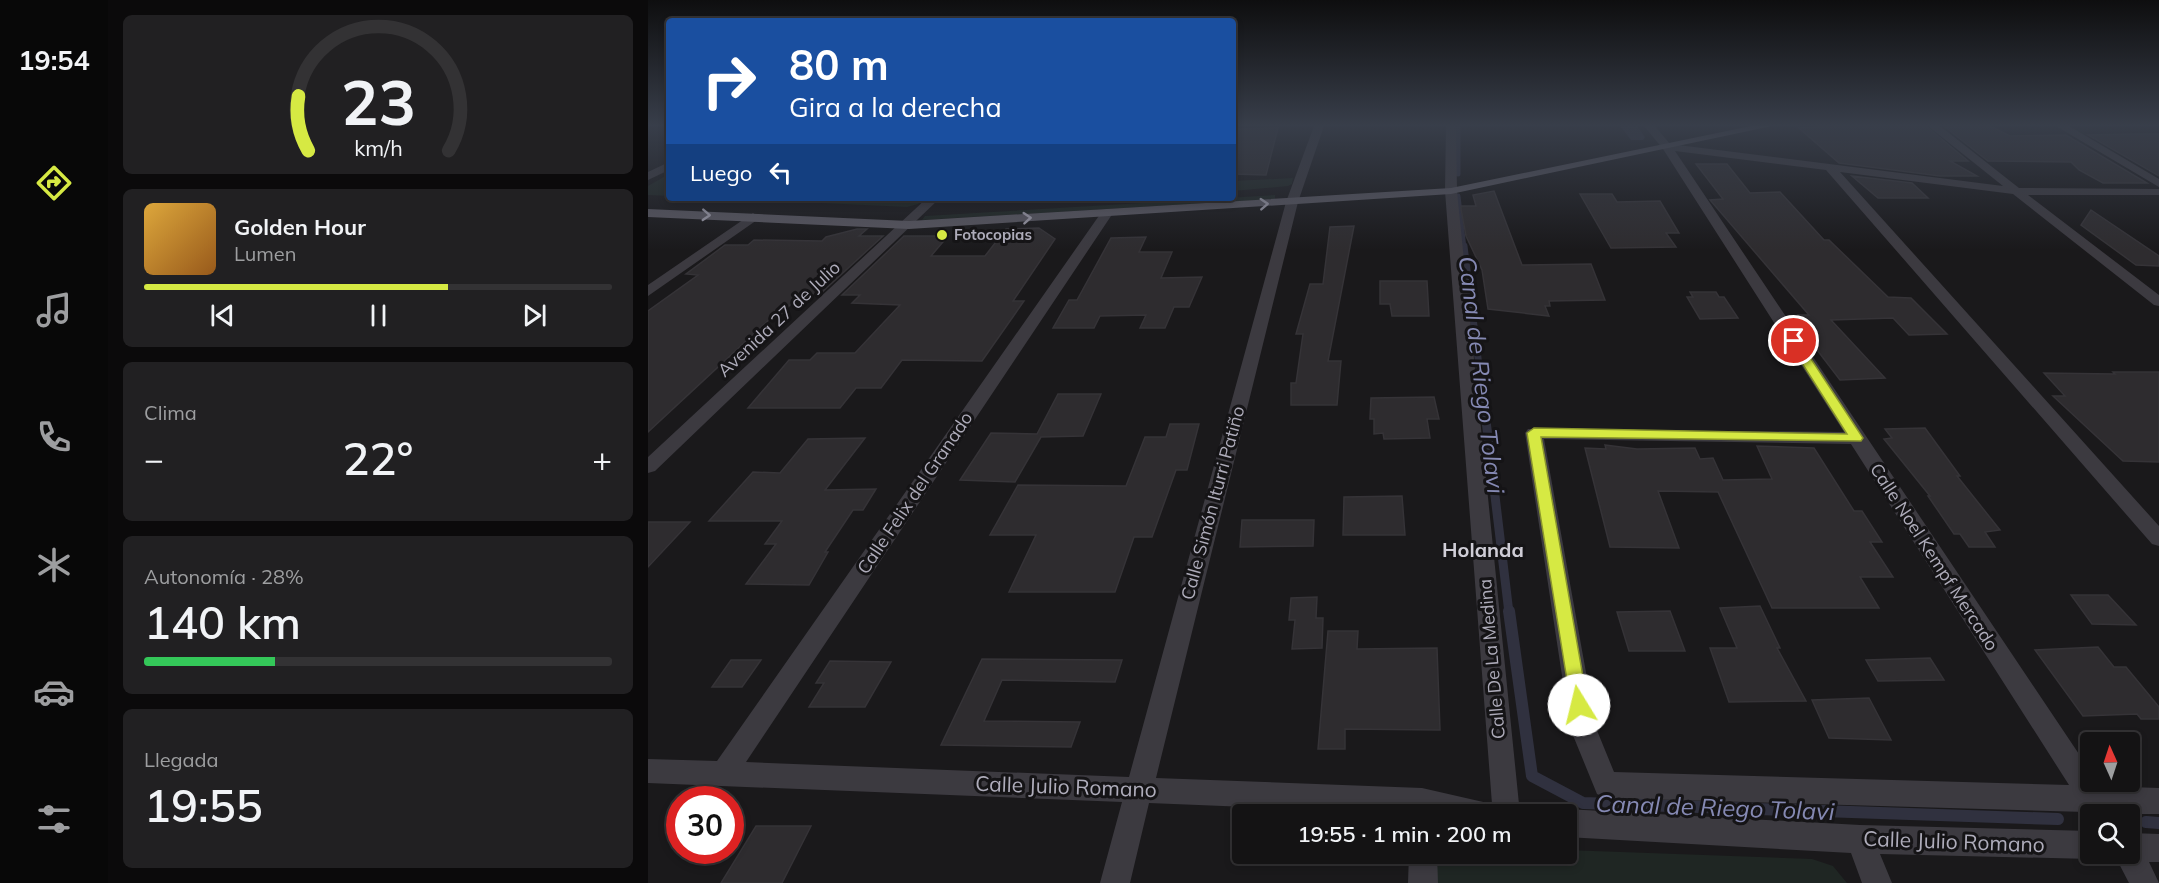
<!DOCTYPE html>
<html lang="es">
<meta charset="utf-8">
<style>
body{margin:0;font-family:Mulish,sans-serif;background:#212022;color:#f1f3f6;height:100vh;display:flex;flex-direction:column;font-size:22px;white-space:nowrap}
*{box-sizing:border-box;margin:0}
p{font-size:20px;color:#9d9ea0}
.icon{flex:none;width:33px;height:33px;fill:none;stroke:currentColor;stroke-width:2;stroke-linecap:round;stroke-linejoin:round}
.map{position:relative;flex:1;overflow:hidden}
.drawer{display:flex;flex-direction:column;gap:15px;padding:15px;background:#0b0a0b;width:540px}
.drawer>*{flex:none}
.hud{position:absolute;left:18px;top:18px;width:570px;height:183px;border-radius:6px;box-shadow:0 3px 9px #0003,0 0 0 2px #333234;background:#1a4fa0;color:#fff;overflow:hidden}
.needle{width:39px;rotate:357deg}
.controls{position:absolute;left:1432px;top:732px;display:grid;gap:12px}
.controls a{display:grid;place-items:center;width:60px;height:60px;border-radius:6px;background:#141314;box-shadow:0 3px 9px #0003,0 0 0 2px #333234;font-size:30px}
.speed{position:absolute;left:18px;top:786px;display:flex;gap:12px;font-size:30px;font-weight:700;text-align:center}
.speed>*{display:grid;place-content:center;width:78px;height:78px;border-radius:50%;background:#141314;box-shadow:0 3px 9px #0003,0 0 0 2px #333234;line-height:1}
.speed .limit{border:9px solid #d22;background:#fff;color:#111}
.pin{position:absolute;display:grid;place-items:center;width:51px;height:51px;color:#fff;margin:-26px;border:3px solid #fff;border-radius:50%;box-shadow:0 2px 6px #0007}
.me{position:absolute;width:66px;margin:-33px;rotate:351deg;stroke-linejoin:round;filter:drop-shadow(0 0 4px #0008)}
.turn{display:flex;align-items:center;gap:21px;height:126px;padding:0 24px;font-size:27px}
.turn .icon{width:78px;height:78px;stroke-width:2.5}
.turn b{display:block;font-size:42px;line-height:51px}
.then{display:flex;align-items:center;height:57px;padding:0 24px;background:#0003;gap:12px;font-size:22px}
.big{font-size:45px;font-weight:600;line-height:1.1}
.drawer .widget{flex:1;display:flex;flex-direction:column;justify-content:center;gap:9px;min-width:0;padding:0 21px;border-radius:9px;background:#212022}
.drawer .dial{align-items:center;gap:0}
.dial svg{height:156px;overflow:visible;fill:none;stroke:#333234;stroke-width:7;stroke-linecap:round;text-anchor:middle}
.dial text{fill:#f1f3f6;stroke:none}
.song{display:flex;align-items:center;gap:18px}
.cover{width:72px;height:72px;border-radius:9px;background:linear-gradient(135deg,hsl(40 70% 55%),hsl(30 70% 35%))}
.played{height:6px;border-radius:3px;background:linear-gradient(90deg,#d6e943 65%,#333234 65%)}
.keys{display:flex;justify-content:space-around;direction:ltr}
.heat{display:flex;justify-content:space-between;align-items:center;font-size:33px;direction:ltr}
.charge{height:9px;border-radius:4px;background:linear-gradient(90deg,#34c759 28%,#333234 0)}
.trip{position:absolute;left:584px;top:804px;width:345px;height:60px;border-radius:6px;background:#141314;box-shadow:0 3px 9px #0003,0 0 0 2px #333234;font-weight:600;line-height:60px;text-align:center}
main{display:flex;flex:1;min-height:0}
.tab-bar{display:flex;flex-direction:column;width:108px;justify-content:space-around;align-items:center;background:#080808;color:#9d9ea0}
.tab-bar .icon{width:42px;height:42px}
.tab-bar .on{color:#d6e943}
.tab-bar b{font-size:27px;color:#f1f3f6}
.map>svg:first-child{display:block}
.green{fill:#1f2623}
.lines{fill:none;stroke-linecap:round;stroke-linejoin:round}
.stream-far3{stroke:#30313f;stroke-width:5}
.stream-far2{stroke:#30313f;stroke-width:7}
.stream-far1{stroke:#30313f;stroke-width:9}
.stream{stroke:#30313f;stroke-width:12}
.canal{fill:#30313f;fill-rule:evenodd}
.building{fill:#2e2c2f;stroke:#353337;stroke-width:1.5}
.minor{fill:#3c3a40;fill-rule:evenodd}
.major{fill:#58565f;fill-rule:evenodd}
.oneway{stroke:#9d9ba8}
.route{fill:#d6e943;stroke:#8b972c;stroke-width:1.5}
.poi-dot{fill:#d6e943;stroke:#151416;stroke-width:2}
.labels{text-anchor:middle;stroke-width:6;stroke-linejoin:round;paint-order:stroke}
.far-poi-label{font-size:15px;font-weight:bold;fill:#aeacba;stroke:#151416;text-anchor:start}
.street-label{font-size:18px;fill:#aeacba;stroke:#151416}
.neighbourhood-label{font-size:20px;font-weight:bold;fill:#cfcdd6;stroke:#151416}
.near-street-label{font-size:21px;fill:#aeacba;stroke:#151416}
.near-water-label{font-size:24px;font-style:italic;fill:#8589b3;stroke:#151416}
</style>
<main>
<nav class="tab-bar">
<b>19:54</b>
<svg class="icon on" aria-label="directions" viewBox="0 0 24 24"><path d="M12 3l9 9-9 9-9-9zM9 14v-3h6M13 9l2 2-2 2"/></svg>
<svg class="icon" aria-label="music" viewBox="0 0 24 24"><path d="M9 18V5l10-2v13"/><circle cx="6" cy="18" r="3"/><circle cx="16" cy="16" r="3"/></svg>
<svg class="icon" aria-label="phone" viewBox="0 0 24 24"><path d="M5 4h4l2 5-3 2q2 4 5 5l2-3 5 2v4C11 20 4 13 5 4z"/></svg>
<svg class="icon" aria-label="climate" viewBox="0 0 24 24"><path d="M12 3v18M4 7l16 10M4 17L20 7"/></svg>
<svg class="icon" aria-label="car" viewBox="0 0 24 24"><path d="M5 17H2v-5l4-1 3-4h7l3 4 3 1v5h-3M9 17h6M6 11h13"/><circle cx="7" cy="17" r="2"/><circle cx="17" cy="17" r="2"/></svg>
<svg class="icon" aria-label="filters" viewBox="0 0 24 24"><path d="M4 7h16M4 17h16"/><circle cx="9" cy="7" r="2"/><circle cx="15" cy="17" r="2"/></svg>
</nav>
<section class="drawer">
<div class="widget dial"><svg viewBox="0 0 100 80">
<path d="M14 69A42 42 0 1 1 86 69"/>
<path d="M14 69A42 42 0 0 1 9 41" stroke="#d6e943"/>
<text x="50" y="56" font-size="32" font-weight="700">23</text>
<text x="50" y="72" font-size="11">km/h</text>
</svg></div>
<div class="widget">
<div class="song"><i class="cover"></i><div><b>Golden Hour</b><p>Lumen</p></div></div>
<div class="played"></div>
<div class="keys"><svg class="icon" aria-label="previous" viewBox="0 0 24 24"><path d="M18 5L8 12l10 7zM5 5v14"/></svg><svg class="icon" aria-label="pause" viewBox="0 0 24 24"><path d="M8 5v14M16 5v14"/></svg><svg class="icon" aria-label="next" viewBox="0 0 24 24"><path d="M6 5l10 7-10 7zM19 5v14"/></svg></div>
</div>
<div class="widget"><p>Clima</p>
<div class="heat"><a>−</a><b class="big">22°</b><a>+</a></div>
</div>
<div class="widget"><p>Autonomía · 28%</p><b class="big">140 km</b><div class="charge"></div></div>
<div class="widget"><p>Llegada</p><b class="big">19:55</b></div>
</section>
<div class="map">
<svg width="1511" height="883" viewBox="0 0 1511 883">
<rect width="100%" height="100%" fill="#1a191b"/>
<path class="green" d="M21 174V196L0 195V186Z
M645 178 644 184 640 186 585 191V181Z
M627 195V199L274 220 277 216Z
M65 198H276L270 204 259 207Z
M918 850 1164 859 1185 866 1199 883H789V867L796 854H918Z"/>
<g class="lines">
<path class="stream-far3" d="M810 126V174
M810 196 816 248"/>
<path class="stream-far2" d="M816 246 836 406"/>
<path class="stream-far1" d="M836 404 861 613"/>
<path class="stream" d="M861 611 884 776 935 803 1410 819
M1498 822 1511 823"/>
<path class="canal" d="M972 126H989L997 137 995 140H983Z"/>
</g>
<path class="building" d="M1180 126H1278L1320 161H1302L1329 176H1292L1191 163 1151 128Z
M1296 126H1342L1362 136 1418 135 1499 183H1455L1431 170 1423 162 1340 161Z
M630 128 618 175 585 174V129Z
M1489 134H1511V176L1440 135Z
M1048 164H1079L1102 193 1132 192 1176 240H1181L1240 297 1263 298 1299 334 1261 335 1245 318 1183 320 1237 378 1192 380 1156 333 1164 334 1150 315H1161L1062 200 1075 199Z
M1204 176 1264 183 1280 198H1230Z
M846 191 874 265 943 264 957 300 901 301 902 306H897L901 316 840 309 834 270 818 236 813 209V206H828L825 195Z
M932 194H964L969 202 1012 201 1031 233H1018L1028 247 963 248Z
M1443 210 1511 256V266L1488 265 1433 225Z
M706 226 680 361H693L689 405H643V383H648L655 334H648L662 284H675L682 227Z
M391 228 407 239 365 301H376L334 361 254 360 233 388H208L192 408H100L141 360H162L169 353H207L252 305 204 303 212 295H194L256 236H300L283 256H337L358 229Z
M209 229H219L211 236H235L172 294H153L131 316H125L0 432V311L50 275 38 274 77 245H100L106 240 174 241 178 237Z
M498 237 491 252H524L513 278 554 277 541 307H526L517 328H492L498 315 452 316 446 328H405L421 300H429L463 238Z
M732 281H779L781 316H744L742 304H732Z
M1042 292H1068L1071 297H1076L1090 318 1052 319 1039 297H1045Z
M1465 372H1511V462L1475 461 1405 396H1417L1396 373 1467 374Z
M410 394H453L435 436 393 437 367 482 312 480 343 433 389 434Z
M786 397 791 419H779L782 438 736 439 735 433 726 434V419H722L723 398Z
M522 424H551L539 470H528L504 537H486L467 592H361L388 535H342L370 485 478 486 497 437H518Z
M1277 428 1312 476H1309L1352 530 1337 532 1347 547H1321L1312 534H1306L1280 496H1282L1236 439 1244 438 1237 429Z
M217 438 177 490 228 489 215 510H205L177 552H180L161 585 98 584 128 544H117L134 521H61L105 472 132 473 160 439Z
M957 445 989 449 1047 448 1052 459 1065 458 1075 480 1124 479 1109 446 1166 448 1206 511H1214L1234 542H1222L1245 577H1212L1231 608H1124L1070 492 1010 491 1031 548 962 547 937 448 958 449Z
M754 496 757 535H695L696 497Z
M594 520H666L665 546 592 547Z
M0 522H42L0 567Z
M1423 595H1460L1488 625 1444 624Z
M669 597 668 618H675L674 648 644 649 647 620H641L643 598Z
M1112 606 1132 648H1129L1158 701 1081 702 1062 648H1089L1072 608Z
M1022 611 1037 651H981L969 612Z
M680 631H710L709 649 789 648 792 730 697 729V749H670Z
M1450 647 1466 667H1478L1511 707V719H1493L1489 714 1435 716 1387 650Z
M1282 658 1296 680 1230 681 1218 660Z
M334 659 474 660 467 682 354 680 336 721 432 722 423 747 293 745Z
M83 660H113L94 687H64Z
M182 661 243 662 217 707H161L176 683H168Z
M1221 698 1243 740 1181 738 1164 700Z
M108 826H163L134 883H73Z"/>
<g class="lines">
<path class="minor" d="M666 126H676L650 202 508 778 774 788 844 804 797 191 798 126H808L809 191 872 814H775L501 803 482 883H452L474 802 0 783V759L69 761 455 210 459 209 465 213 98 762 481 777 638 202Z
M996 126H1007L1022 144 1355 186 1280 126H1292L1371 188 1511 189V195H1380L1511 295V306L1506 305 1365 194 1192 172 1511 526V546L1504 544 1178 170 1027 151 1443 772V782H1449L1452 786 1511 788V814H1443V820L1438 812 958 798 949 794 922 728 877 433 880 429 1196 432 1015 149ZM896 439 1203 444 1421 785 966 772 948 728Z
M1408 126H1421L1511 179V187Z
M21 162V170L0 180V172Z
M279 198H292L7 471 0 473V457Z
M105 213 111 217 109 220 0 296V285Z
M918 809 1212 825 1443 831V854H1454L1443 859 1232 854 1244 883H1214L1203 853 918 837V814H908Z
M1482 833 1511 834V862H1501L1511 883H1481L1466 854H1482Z
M761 854H789L790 883H760Z"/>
<path class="major" d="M1103 126H1124L803 194 261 229 0 217V209L261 221 803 188Z"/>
</g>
<defs><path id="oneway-chevron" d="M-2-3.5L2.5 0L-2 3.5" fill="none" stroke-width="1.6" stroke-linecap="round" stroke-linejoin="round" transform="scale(1.5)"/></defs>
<g class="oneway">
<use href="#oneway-chevron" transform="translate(616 204) rotate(-3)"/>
<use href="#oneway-chevron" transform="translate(58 215) rotate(3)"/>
<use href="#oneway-chevron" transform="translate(379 218) rotate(-4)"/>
</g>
<linearGradient id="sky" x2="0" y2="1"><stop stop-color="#0e0e0f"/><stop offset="0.5" stop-color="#383e4a"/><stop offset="1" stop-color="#383e4a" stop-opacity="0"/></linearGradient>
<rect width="1511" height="250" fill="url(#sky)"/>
<path class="route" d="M1141 339H1150L1215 438 1213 441 893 437 940 705 938 711 931 713 924 711 879 433 886 428 1199 434 1140 341Z"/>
<circle class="poi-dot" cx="294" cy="235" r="6"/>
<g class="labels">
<g class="far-poi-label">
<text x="306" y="240">Fotocopias</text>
</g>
<g class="street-label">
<text transform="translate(131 319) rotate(-43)" y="6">Avenida 27 de Julio</text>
<text transform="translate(267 493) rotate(-56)" y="6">Calle Felix del Granado</text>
<text transform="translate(565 503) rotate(-75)" y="6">Calle Simón Iturri Patiño</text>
<text transform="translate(1286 557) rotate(57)" y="6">Calle Noel Kempf Mercado</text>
<text transform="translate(844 659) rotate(-95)" y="6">Calle De La Medina</text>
</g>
<g class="neighbourhood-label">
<text x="835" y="557">Holanda</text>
</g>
<g class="near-street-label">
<text transform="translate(418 787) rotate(2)" y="7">Calle Julio Romano</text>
<text transform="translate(1306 842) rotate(2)" y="7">Calle Julio Romano</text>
</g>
<g class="near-water-label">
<text transform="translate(833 375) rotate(83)" y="8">Canal de Riego Tolavi</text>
<text transform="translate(1067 808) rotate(2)" y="8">Canal de Riego Tolavi</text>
</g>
</g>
</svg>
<div class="controls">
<a><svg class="needle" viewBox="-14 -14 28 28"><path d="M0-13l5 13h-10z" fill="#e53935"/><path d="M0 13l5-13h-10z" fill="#9d9ea0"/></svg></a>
<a><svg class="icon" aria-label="search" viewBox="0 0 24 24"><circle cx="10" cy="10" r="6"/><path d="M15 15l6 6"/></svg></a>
</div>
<div class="speed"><div class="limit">30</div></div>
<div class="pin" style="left:1146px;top:341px;background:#d93025"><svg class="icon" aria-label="arrive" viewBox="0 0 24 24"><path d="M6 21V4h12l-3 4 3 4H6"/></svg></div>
<svg class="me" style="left:931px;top:705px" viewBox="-20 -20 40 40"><circle r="19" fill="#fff"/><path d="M0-13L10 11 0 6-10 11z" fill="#d6e943"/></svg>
<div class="trip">19:55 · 1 min · 200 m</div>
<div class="hud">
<div class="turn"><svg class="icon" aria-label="right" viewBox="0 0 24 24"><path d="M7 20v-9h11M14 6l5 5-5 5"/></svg><div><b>80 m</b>Gira a la derecha</div></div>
<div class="then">Luego<svg class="icon" aria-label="left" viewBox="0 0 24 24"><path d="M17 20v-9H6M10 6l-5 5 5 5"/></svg></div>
</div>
</div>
</main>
